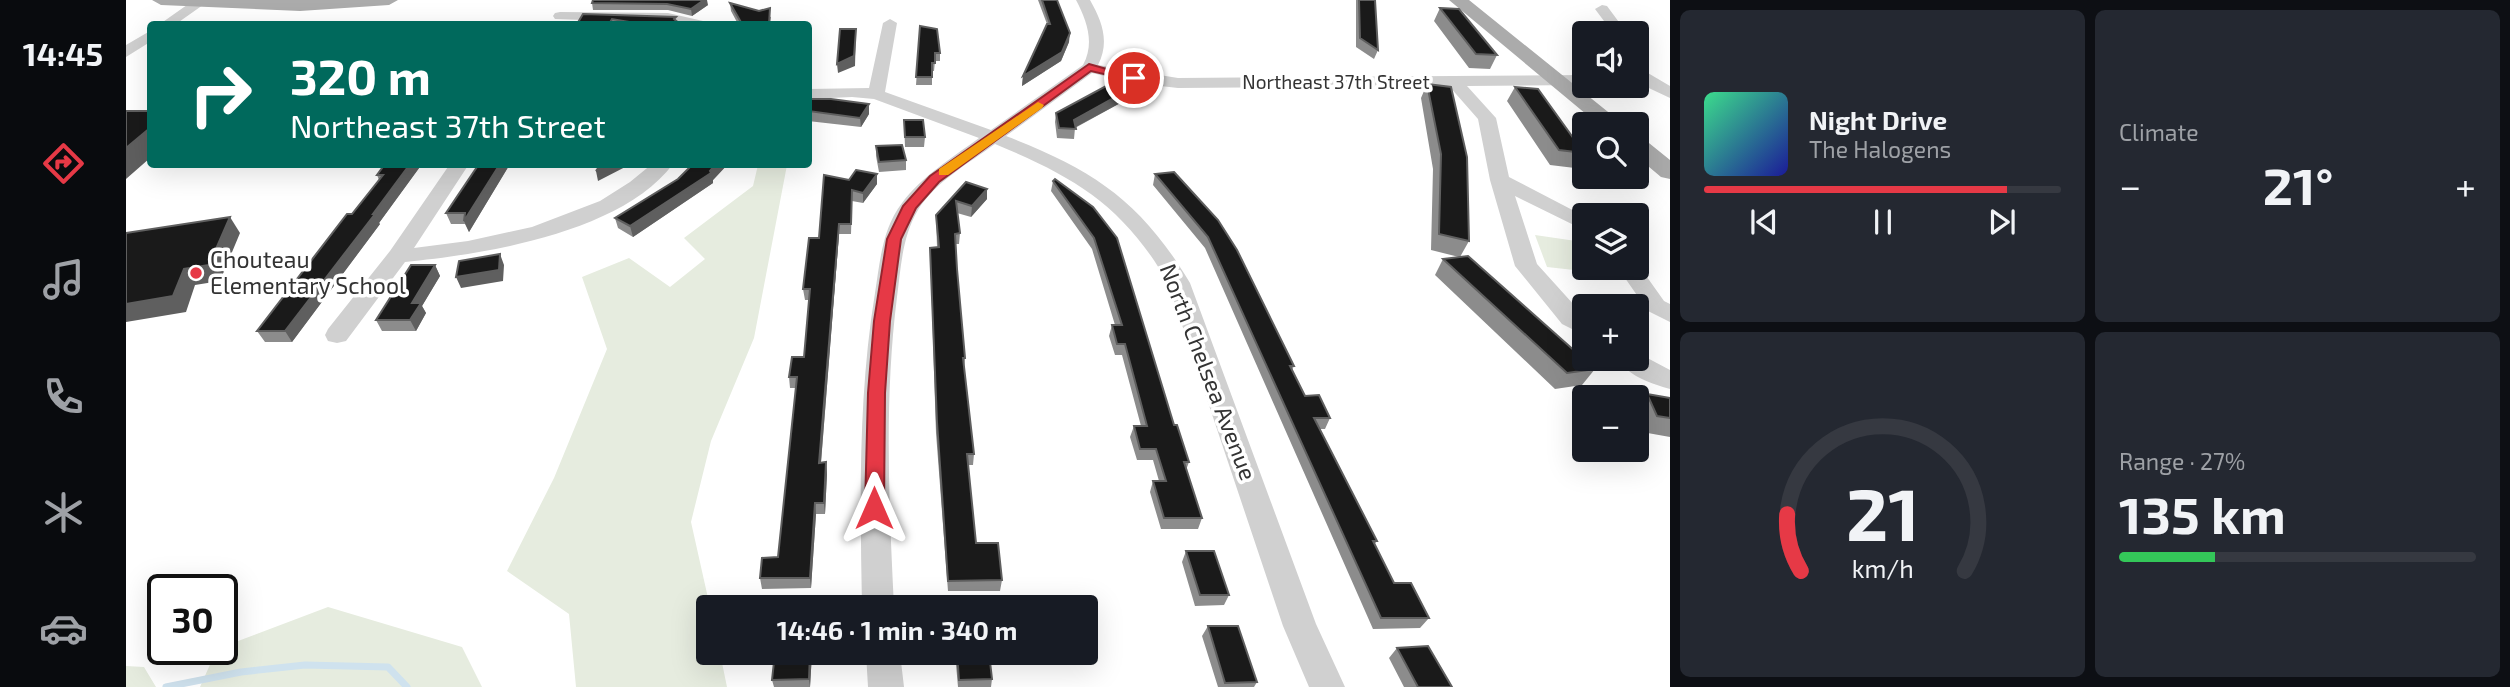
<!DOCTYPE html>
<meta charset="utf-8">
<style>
body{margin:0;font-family:"Exo 2",sans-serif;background:#242831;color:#f1f3f6;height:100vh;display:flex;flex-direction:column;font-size:26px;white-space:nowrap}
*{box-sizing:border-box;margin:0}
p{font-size:23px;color:#9ea1a6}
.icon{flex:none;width:38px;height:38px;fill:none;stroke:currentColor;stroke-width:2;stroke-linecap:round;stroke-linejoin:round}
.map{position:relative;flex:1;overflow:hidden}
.side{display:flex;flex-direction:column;gap:10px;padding:10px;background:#0d0f14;width:840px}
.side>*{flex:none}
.hud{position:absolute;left:21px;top:21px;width:665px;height:147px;border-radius:7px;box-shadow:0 7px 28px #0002;background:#00695c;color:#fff;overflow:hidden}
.controls{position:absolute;left:1446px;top:21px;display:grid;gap:14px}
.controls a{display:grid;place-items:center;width:77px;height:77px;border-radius:7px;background:#171b24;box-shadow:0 7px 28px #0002;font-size:35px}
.speed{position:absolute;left:21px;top:574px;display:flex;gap:14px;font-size:35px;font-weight:700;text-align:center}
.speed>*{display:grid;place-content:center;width:91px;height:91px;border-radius:50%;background:#171b24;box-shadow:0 7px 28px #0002;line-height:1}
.speed .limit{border:4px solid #111;border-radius:10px;background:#fff;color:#111}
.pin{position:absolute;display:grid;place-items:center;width:60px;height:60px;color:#fff;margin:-30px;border:4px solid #fff;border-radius:50%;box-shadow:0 2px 7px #0007}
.me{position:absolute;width:77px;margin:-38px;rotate:0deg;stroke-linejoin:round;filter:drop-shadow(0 0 5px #0008)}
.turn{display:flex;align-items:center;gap:24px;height:147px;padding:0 28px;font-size:32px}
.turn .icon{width:91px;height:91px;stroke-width:2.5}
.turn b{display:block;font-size:49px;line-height:60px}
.big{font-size:52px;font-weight:700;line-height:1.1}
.side .tile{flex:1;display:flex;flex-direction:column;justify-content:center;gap:10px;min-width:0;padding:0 24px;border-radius:10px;background:#242831}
.side .dial{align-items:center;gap:0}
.dial svg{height:182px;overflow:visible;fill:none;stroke:#363941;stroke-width:7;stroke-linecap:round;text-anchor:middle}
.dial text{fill:#f1f3f6;stroke:none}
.song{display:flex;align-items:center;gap:21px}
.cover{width:84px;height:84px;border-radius:10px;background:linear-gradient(135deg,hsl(150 70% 55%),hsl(240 70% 35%))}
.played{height:7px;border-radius:4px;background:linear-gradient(90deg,#e63946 85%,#363941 85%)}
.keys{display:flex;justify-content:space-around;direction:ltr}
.heat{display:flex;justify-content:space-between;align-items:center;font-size:38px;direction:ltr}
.charge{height:10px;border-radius:5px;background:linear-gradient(90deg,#34c759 27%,#363941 0)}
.side .tiles{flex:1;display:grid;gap:10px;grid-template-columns:repeat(2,1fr)}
.trip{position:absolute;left:570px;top:595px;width:402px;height:70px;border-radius:7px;background:#171b24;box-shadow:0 7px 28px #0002;font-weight:700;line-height:70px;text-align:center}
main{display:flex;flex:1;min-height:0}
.tab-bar{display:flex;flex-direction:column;width:126px;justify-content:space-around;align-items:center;background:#090b0e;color:#9ea1a6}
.tab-bar .icon{width:49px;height:49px}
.tab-bar .selected{color:#e63946}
.tab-bar b{font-size:32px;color:#f1f3f6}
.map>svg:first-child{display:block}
.green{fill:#e6ecdf}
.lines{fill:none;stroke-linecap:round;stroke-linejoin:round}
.stream{stroke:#cfe2ee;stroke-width:7}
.minor{fill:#d0d0d0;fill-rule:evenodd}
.major{fill:#ababab;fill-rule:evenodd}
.wall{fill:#8c8c8c}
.shaded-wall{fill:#5f5f5f}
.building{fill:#1a1a1a;stroke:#5f5f5f;stroke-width:2}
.route{fill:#e63946;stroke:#96252e;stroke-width:2}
.slow{fill:#f59e0b}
.poi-dot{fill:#e63946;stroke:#fff;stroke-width:2.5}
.labels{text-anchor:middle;stroke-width:7;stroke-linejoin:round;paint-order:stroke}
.far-street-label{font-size:19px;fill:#333;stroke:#fff}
.poi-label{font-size:23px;fill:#333;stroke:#fff;text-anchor:start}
.street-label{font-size:23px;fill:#333;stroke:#fff}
</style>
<main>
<nav class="tab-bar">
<b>14:45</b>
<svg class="icon selected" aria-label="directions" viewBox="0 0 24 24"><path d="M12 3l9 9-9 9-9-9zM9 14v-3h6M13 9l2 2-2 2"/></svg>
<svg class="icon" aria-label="music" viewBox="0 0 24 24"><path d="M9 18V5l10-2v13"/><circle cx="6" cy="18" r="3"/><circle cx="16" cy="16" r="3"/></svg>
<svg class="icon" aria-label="phone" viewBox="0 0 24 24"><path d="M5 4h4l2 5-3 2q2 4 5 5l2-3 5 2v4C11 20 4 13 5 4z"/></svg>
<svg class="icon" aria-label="climate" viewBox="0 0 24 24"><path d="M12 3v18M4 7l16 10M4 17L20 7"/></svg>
<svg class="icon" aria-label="car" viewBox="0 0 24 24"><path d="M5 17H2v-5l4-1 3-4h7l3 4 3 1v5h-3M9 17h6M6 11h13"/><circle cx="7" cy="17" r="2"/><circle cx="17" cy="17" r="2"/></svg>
</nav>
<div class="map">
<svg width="1544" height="687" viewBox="0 0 1544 687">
<rect width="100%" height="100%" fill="#fff"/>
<path class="green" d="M632 165H661L628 338 585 441 565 522 584 607 583 653H594L601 687H450L443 614 381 571 428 478 481 349 456 277 503 258 544 287 579 259 558 238 627 186Z
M1409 235 1450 241 1458 256V268H1464L1466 272 1421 267Z
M202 607 336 647 356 687H74L91 649Z
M0 666 18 667 30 687H0Z"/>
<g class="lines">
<path class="stream" d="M40 687 115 672 179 665 262 667 281 687"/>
<path class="minor" d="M68 0H84L50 24H34Z
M950 0H964C976 21 984 42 972 65L1052 78 1458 75V85L1341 86 1370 118 1383 177 1458 216V230L1389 196 1411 264 1458 316V335L1436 324 1389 266 1364 180 1352 119 1323 86 1052 88 1008 83 966 73 880 136C968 170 1015 201 1064 283L1190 624 1219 687H1183L1157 626 1042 283C998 206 949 177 869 144 843 163 809 182 792 210 776 237 775 267 771 297 758 400 763 504 768 607H736C734 502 732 397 749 293 754 262 756 229 776 203 796 176 826 158 853 138L748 99 726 97 682 99V89L743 88 757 23 764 19 771 23 759 92 865 130 957 65C969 43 961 21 950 0Z
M1476 5 1481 6 1501 33H1487L1469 9Z
M434 12 542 13 577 21 579 24 429 19 427 16 429 13Z
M24 31V42L0 57V45Z
M1510 66 1544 86V98L1510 82Z
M324 164H343L288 248 342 241 406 227 474 201 504 182 526 164H547C495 233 359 254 279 262L220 341 211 343 202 341 199 335 202 329 264 251Z
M1511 263 1538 301 1544 304V322L1522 311 1492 268H1510Z
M1510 352 1544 370V389C1526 384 1502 376 1492 359H1510Z
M740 653H774L778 687H742Z"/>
<path class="major" d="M26 0H272L263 5 174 11 35 5Z
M1323 0H1343L1497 124H1472Z
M1510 137 1518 139 1544 160V179L1535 177 1510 156Z"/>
</g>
<path class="wall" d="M467 0 582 5 566 16 542 10H467L466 3Z
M912 0H931L943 42 935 61 896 86 897 76 921 24Z
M1230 0H1249L1252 50 1248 59 1230 47Z
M604 3 645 17 644 24H612L605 11Z
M1314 8 1371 55 1364 69 1343 68 1308 21Z
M457 14 551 22 554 24H451Z
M794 26 814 53V61H809L808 71H806V85H790Z
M1301 84 1343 241 1334 257 1469 369 1456 385 1429 389 1309 275 1317 259 1333 257 1305 250 1307 169 1295 98Z
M1389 87 1458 151V154L1449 168 1424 165 1381 101Z
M1000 91 998 101 949 128 948 139 931 138 929 122 930 113Z
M682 99 743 104V114L735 127 682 121Z
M778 121 799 137 798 147H779Z
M750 146 780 160V170L753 172 750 156Z
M259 164H296L253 223 254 224 166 342H139L131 331 253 180 251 175Z
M353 164H384L343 232 339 224H325L320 213Z
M567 164H602L587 180V183L507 237 492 228 489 218 552 179Z
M1048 172 1168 366 1166 370 1179 396 1204 418 1199 429H1194L1251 541 1248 545 1268 583 1303 618 1294 628 1247 629 1079 248 1027 185 1029 174Z
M723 180 751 184 737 203 726 201 725 234H713L695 463 700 462 701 474 699 514H690L685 588 636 589 634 578 652 557 670 388H664L663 377 678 357 683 300H679L677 289 693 238Z
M927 181 967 207 1048 425 1063 462 1060 470 1076 518 1072 529H1035L1024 492 1027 481H1033L1027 460H1011L1004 437 1008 426H1015L996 355H989L983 336 986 325H989L966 249 925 191Z
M840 182 861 199 845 217 831 213 834 233 833 244H830L831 269 839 358 838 369 848 454 847 465H842L850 543 876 580 874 591H822L810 433 804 248 811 247 810 215Z
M309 265 314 276 296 306 300 313 290 331H256L250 320Z
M1521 394 1544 398V437L1516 432 1510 418V406Z
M1060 551 1103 595 1098 605 1069 606 1056 562Z
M1082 626 1131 682 1128 687H1092L1076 636Z
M1271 648 1326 687H1278L1263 658Z
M686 653 684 687H648L646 680Z
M829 653H863L866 679 865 687H832Z"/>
<path class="shaded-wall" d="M578 0H581L582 5 566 16 565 9Z
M730 29 729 66 712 73 711 64Z
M944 33 943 42 935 61 896 86 897 76Z
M1000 91 998 101 946 129 948 120Z
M743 104V114L735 127 734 118Z
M24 128V158L0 179V148Z
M284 164H296L253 223 254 224 166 342 159 331Z
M374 164H384L343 232 338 221Z
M483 164H505L472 181 470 171Z
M590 164H602L587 180V183L507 237 504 226 584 171Z
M751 174V184L737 203V193Z
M861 189V199L845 217 846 206Z
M104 217 114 233 94 281 69 285 60 312 0 322V304L58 269Z
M713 224V234L694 474 693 463Z
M374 254 378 265 377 281 335 288 330 277Z
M309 265 314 276 296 306 300 313 290 331 284 320 286 303Z
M700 462 701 474 699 514 698 503Z
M689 503 690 514 685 588 684 578Z
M684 653H686L684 687 683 679Z"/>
<path class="building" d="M467 0H578L565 9 541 4 466 3Z
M916 0H931L944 33 936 52 897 76 921 24H924Z
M1233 0H1249L1252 50 1234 38Z
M604 3 633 11 644 8 643 24H616Z
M1314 8 1333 9 1371 55 1350 54Z
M457 14 550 17 548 19 554 24H515L486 19 483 24H451Z
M794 26 811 29 814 53H809V63H806V77H790Z
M714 29H730L728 56 711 64Z
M993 79 1000 91 948 120 950 129 933 128 930 113Z
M1301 84 1325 87 1341 157 1343 241 1313 234 1315 154Z
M1389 87 1412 89 1458 153 1433 150Z
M682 99H705L743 104 734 118 682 111Z
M0 111H24V128L0 148Z
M778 120H797L799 137H779Z
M776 145 780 160 753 162 750 146Z
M259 164H284L247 214H249L159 331H131L221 214H226L257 175H251Z
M353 164H374L338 221 339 213H320Z
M475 164H483L470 171Z
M567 164H590L584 171 585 173 504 226 489 218 552 179Z
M730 170 751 174 737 193 726 190 725 224H713L693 463 700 462 698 503H689L684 578H634L636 558 652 557 671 377H663L666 357H678L684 289H677L683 238H693L698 175 723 180Z
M1048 172 1092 220 1111 250 1168 366H1164L1179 396 1193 395 1204 418H1188L1251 541H1247L1268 583H1285L1303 618H1255L1082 237 1029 174Z
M929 179 967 207 991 238 1048 425H1051L1063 462H1058L1076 518H1038L1027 481H1040L1030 449H1014L1008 426H1021L999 344H991L986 325H996L968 238 927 181Z
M840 182 861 189 846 206 830 201 834 233 829 234 831 269 839 358H837L848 454H841L850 543H872L876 580 822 581 811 422 804 248 813 247 810 215Z
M104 217 83 265 58 269 47 296 0 304V233Z
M374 254 373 270 330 277 333 261Z
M1342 256 1469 369 1441 373 1317 259Z
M285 265H309L286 303H295L284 320H250Z
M1521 394 1544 398V418L1531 416Z
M1060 551H1088L1103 595H1074Z
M1082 626H1112L1131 682 1099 683Z
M1302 646 1326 687H1292L1271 648Z
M649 653H684L683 679 646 680Z
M831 653H863L866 679 833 680Z"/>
<path class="route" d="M963 64 1013 78 1008 81 965 71 813 182 790 208 775 239 764 321 759 393 758 508 755 513 748 516 742 513 739 508 742 393 748 321 761 239 777 206 804 176Z"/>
<path class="slow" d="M912 102 918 105 916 108 822 175H813V169Z"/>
<circle class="poi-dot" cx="70" cy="273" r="7"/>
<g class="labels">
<g class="far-street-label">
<text x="1210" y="89">Northeast 37th Street</text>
</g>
<g class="poi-label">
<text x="84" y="268">Chouteau<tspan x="84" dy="26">Elementary School</tspan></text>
</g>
<g class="street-label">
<text transform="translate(1082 372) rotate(69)" y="8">North Chelsea Avenue</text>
</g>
</g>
</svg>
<div class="controls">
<a><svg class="icon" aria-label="sound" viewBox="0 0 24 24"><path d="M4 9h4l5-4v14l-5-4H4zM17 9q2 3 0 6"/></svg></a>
<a><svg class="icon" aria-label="search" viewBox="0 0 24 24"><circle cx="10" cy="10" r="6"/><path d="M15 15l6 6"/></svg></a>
<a><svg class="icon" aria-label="layers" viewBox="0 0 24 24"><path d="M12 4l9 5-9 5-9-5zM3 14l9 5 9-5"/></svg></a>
<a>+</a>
<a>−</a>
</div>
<div class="speed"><div class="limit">30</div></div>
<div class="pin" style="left:1008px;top:78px;background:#d93025"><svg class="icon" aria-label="arrive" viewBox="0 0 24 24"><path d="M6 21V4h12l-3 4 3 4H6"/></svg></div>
<svg class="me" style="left:748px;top:508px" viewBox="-20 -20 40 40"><path d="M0-17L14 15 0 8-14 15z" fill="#e63946" stroke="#fff" stroke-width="4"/></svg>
<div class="trip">14:46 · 1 min · 340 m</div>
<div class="hud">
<div class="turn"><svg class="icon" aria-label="right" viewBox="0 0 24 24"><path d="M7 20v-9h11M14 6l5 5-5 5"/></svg><div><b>320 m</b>Northeast 37th Street</div></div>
</div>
</div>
<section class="side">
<div class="tiles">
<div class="tile">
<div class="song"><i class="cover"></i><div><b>Night Drive</b><p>The Halogens</p></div></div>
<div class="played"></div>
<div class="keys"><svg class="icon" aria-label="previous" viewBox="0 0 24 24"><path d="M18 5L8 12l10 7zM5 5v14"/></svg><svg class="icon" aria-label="pause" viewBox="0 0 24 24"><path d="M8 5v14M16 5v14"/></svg><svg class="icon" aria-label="next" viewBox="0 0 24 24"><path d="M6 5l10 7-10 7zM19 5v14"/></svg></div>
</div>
<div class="tile"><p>Climate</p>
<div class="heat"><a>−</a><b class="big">21°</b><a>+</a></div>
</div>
<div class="tile dial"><svg viewBox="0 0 100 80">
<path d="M14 69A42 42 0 1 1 86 69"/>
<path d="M14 69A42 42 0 0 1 8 44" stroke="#e63946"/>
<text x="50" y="56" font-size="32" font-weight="700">21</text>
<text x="50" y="72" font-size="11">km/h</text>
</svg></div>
<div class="tile"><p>Range · 27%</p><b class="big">135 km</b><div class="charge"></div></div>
</div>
</section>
</main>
